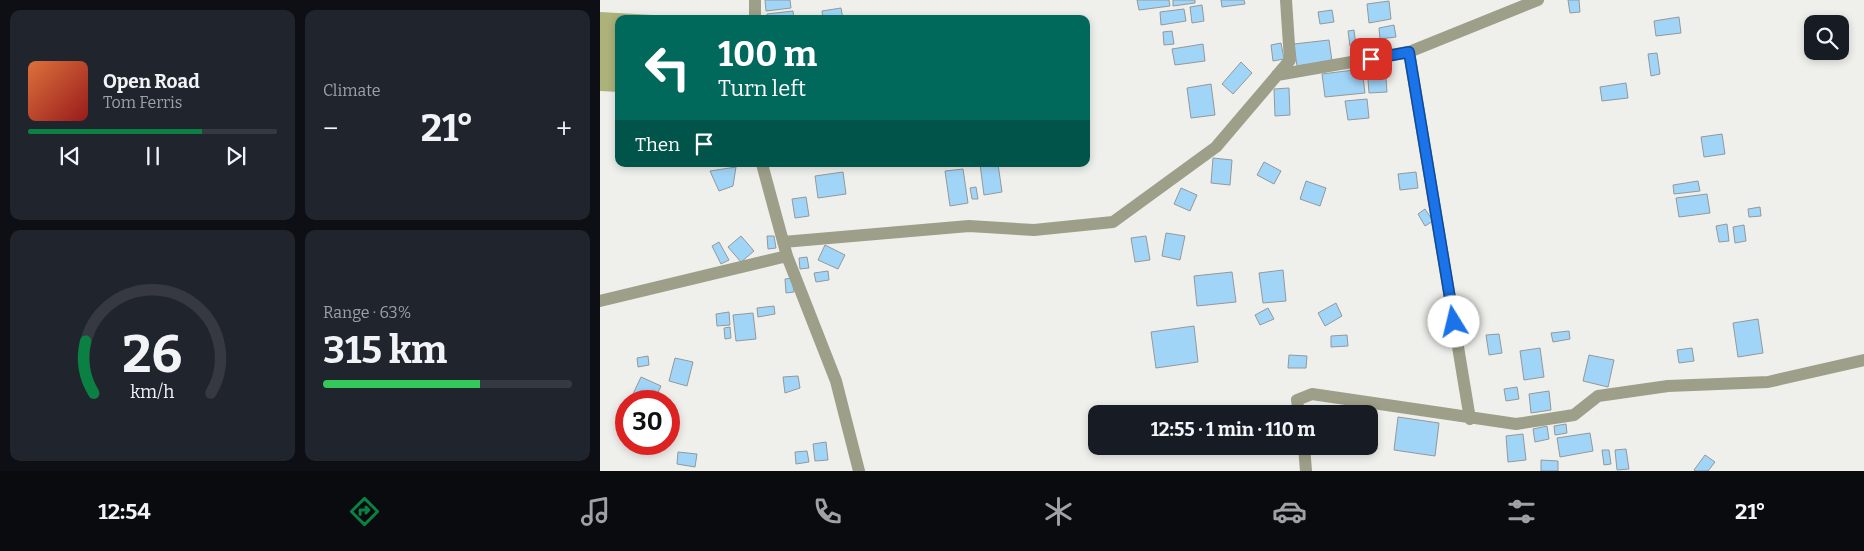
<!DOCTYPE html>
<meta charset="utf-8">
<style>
body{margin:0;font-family:Bitter,serif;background:#20242c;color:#f1f3f6;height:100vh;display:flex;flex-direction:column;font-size:19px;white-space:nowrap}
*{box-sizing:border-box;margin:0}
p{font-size:16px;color:#9ea1a6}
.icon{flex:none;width:28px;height:28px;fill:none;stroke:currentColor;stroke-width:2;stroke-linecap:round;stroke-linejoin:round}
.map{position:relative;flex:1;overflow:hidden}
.side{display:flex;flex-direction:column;gap:10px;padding:10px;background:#0d0f14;width:600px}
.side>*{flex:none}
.top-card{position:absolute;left:15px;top:15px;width:475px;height:152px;border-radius:10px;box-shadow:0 2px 8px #0003;background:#00695c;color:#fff;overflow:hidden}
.buttons{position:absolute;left:1204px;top:15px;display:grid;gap:10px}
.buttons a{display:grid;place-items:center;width:45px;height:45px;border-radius:10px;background:#171b24;box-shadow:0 2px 8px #0003;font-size:25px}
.speed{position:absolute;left:15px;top:390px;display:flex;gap:10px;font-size:25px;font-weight:700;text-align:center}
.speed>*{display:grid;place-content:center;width:65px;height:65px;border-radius:50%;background:#171b24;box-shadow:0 2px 8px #0003;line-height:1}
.speed .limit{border:8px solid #d22;background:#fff;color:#111}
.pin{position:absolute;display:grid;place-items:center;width:42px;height:42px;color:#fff;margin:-21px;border-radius:10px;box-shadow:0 2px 8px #0006}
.me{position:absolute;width:55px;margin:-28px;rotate:351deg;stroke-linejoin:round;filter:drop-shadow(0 0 4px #0008)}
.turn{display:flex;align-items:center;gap:18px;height:105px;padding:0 20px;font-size:22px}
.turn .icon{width:65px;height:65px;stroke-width:2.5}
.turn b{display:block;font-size:35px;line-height:42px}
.then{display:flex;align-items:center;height:48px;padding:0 20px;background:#0003;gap:10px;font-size:19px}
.big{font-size:38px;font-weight:700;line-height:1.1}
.side .tile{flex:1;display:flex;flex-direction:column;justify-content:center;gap:8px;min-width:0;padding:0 18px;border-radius:10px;background:#20242c}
.side .dial{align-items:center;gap:0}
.dial svg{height:130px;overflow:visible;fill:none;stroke:#363941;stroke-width:7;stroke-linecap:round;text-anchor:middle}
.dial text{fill:#f1f3f6;stroke:none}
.song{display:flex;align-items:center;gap:15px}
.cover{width:60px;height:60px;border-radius:8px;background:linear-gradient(135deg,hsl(20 70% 55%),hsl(0 70% 35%))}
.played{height:5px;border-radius:2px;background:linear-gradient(90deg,#0b8043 70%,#363941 70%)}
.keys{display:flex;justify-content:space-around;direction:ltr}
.heat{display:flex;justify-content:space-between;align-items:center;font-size:28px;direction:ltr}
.charge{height:8px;border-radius:4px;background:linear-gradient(90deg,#34c759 63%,#363941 0)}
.side .tiles{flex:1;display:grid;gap:10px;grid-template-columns:repeat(2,1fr)}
.trip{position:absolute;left:488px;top:405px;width:290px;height:50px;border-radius:10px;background:#171b24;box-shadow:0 2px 8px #0003;font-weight:700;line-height:50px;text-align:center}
.tab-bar{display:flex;height:80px;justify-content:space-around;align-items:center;background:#090b0e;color:#9ea1a6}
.tab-bar .icon{width:35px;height:35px}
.tab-bar .current{color:#0b8043}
.tab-bar b{font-size:22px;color:#f1f3f6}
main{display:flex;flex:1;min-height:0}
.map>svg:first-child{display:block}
.water{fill:#adb17a}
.building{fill:#a1d5f8;stroke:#95989a}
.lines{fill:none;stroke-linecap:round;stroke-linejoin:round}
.minor{stroke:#9d9f88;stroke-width:12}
.route-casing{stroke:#114b97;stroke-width:12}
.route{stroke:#1a73e8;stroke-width:9}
</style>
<main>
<section class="side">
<div class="tiles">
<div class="tile">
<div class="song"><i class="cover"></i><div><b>Open Road</b><p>Tom Ferris</p></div></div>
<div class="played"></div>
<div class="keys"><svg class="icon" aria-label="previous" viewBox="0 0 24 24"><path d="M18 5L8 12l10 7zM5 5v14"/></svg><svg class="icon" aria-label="pause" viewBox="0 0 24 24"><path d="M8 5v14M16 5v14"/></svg><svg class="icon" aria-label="next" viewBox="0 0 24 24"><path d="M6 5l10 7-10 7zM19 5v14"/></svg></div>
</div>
<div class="tile"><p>Climate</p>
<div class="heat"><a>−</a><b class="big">21°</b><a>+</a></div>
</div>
<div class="tile dial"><svg viewBox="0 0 100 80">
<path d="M14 69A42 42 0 1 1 86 69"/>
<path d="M14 69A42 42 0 0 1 9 37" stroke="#0b8043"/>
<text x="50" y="56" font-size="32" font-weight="700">26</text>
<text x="50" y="72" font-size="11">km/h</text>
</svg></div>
<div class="tile"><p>Range · 63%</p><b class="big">315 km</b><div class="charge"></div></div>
</div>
</section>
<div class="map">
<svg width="1264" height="471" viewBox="0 0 1264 471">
<rect width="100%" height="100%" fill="#eff0ec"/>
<path class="water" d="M0 12 124 19H19V92L0 91Z"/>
<path class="building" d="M165 0H190L191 8 166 11Z
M537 0H569L570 6 539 10Z
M573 0H595V3L573 6Z
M621 0H644L645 4 622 7Z
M968 0H979L980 12 970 13Z
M789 1 791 19 769 23 767 4Z
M602 5 604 21 592 23 590 7Z
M241 8 243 19H223L222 11Z
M584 9 586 21 561 25 560 12Z
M732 10 734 22 720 24 718 12Z
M193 11 194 19H167V14Z
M1079 17 1081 33 1056 36 1054 21Z
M794 25 796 37 780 39 779 28Z
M754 30 756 46H750L748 31Z
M572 31 574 44 564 45 563 32Z
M729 40 732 61 697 66 694 44Z
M681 43 684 59 673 61 671 45Z
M603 44 605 61 575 65 572 49Z
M1057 53 1060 74 1051 76 1048 54Z
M641 62 652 73 633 94 622 84Z
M785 65 787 92 769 93 767 66Z
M762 69 765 93 725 97 722 74Z
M1026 83 1028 98 1002 101 1000 87Z
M611 84 615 115 591 118 587 88Z
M689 88 690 115 675 116 674 89Z
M767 99 769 118 748 120 745 101Z
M1122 134 1125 154 1104 157 1101 137Z
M613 158 632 160 630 185 611 183Z
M664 162 681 171 674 184 657 175Z
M380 164H398L402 192 384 195Z
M136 167 133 186 119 191 110 171Z
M363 169 368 203 350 206 345 171Z
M243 172 246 194 218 198 215 176Z
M816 172 818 188 800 190 798 174Z
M706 181 726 188 720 206 700 199Z
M1098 181 1100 191 1074 194 1073 185Z
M376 187 378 199H372L370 188Z
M581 188 597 195 590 211 574 204Z
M1107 194 1110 213 1079 217 1076 198Z
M206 197 209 216 195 218 192 199Z
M1160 207 1161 216 1149 217 1148 209Z
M825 209 833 221 825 226 818 214Z
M1127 224 1129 241 1119 242 1116 226Z
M1144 225 1146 241 1135 243 1133 227Z
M566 233 585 236 580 260 562 256Z
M141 236 154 251 141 262 128 247Z
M167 236H174L176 248 168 249Z
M546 236 550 260 535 262 531 238Z
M119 242 129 260 121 264 112 246Z
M225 245 245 255 238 269 218 260Z
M207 257 209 268 200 269 199 258Z
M683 270 686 301 663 303 659 273Z
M228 271 229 280 216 282 214 273Z
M632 272 636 302 597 306 594 276Z
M192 278 194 292 186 293 185 279Z
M736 303 742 316 725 326 718 313Z
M174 306 175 314 158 317 157 308Z
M668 308 674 319 660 325 655 315Z
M129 312 130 325 117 326 116 314Z
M153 313 156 339 136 341 133 315Z
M1158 319 1163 353 1138 357 1133 323Z
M594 326 598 362 556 368 551 332Z
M130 327 131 338 125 339 124 328Z
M969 331 970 339 953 342 951 333Z
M899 334 902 353 889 355 886 335Z
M747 335 748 346 731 347V336Z
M940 348 944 377 924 380 920 351Z
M1092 348 1094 361 1079 363 1077 350Z
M689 355 707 356 706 368H688Z
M989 355 1014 360 1008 387 983 381Z
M48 356 49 365 38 367 37 358Z
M75 358 93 362 87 386 69 381Z
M198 376 200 388 185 393 183 377Z
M41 377 61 386 54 401 33 394Z
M917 387 919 399 906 401 904 389Z
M949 391 951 410 931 413 929 394Z
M798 417 839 423 835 456 794 450Z
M966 424 967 433 955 435 954 426Z
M947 426 949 439 935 442 933 429Z
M990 433 993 451 960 457 957 438Z
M923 434 926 460 908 462 906 436Z
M226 442 228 460 215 461 213 444Z
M726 446H739V453H726Z
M1026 449 1029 469 1017 470 1015 450Z
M1002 450H1009L1011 464 1004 465Z
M207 451 209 462 196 464 195 452Z
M78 452 97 454 95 467 77 464Z
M1105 455 1115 462 1108 471H1096L1094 470Z
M941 460 958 461V471H941Z"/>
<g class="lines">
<path class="minor" d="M155 0V19
M809 52 938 0
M677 75 809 52 870 419
M162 164 187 256 236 381 259 471
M183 242 369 226 434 230 513 222 616 147 690 60 686 0
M0 301 187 256
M699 414 697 400 712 394 916 424 974 415 998 396 1068 386 1168 382 1264 360
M704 446 706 471"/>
</g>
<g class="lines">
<defs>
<path id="route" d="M771 59 809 52 854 322"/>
</defs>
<use href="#route" class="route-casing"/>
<use href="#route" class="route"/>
</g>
</svg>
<div class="buttons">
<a><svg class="icon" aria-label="search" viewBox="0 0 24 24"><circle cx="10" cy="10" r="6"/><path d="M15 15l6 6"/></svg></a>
</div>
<div class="speed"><div class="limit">30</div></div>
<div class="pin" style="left:771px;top:59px;background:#d93025"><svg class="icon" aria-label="arrive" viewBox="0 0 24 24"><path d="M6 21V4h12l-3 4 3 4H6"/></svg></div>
<svg class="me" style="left:854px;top:322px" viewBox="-20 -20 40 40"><circle r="19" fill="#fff"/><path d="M0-13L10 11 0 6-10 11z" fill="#1a73e8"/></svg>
<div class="trip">12:55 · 1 min · 110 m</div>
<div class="top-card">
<div class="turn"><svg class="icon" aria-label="left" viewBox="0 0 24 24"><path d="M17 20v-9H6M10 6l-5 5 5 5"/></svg><div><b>100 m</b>Turn left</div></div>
<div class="then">Then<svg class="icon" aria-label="arrive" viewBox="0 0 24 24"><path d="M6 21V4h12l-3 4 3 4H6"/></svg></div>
</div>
</div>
</main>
<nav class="tab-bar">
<b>12:54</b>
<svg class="icon current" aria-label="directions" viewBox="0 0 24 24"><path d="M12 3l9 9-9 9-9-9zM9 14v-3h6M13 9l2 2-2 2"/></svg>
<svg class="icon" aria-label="music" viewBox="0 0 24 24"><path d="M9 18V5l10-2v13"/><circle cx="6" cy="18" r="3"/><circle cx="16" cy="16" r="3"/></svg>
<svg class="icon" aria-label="phone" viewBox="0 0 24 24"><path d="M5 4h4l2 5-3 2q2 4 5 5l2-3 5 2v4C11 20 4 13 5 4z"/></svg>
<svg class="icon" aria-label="climate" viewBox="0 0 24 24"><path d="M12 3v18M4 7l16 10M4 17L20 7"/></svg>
<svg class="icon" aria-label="car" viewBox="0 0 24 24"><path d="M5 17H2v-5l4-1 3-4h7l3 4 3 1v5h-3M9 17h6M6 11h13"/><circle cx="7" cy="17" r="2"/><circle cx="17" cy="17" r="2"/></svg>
<svg class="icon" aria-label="filters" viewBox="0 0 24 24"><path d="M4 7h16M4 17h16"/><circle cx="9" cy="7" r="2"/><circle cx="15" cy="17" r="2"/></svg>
<b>21°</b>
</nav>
